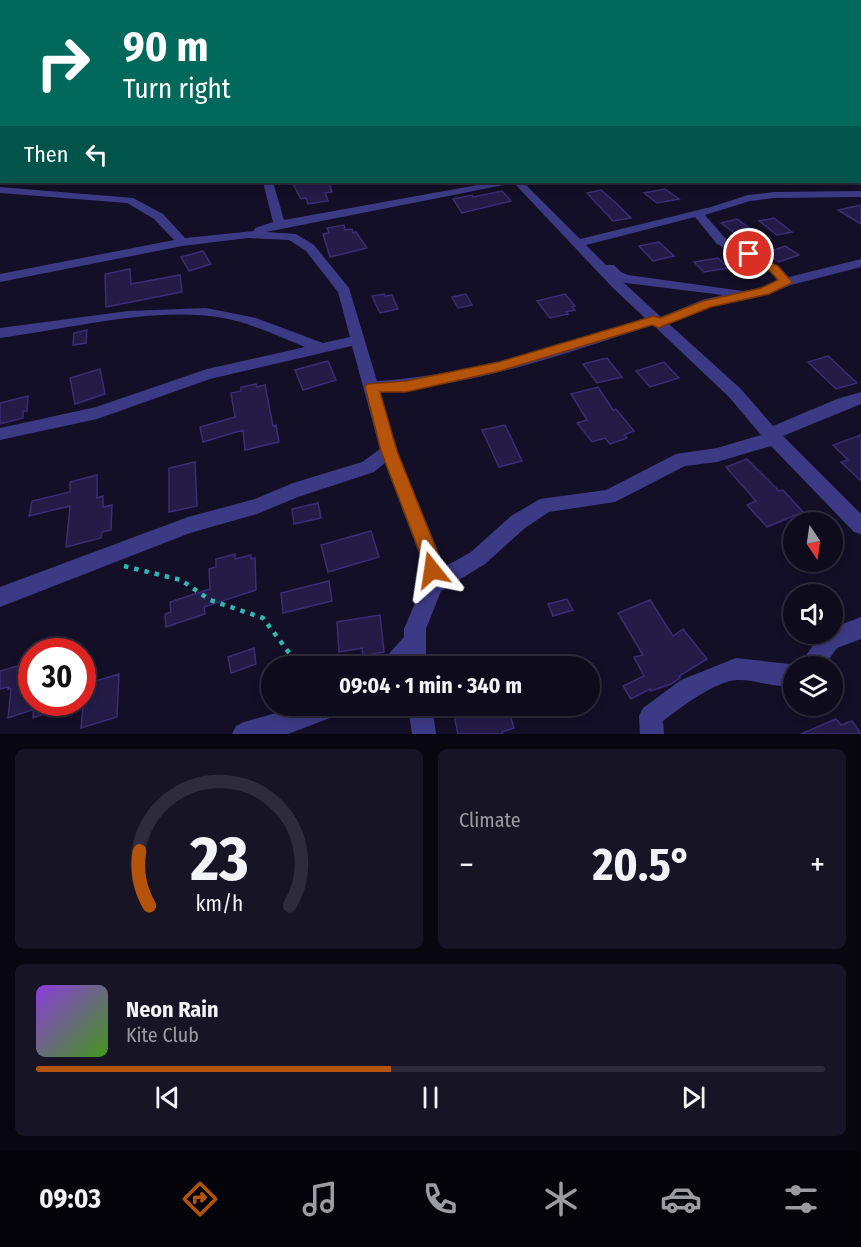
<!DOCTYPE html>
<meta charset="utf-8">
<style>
body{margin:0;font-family:"Fira Sans Condensed",sans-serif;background:#171425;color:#f1f3f6;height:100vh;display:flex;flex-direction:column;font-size:22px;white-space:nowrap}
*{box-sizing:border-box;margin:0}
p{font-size:20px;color:#9b9ba3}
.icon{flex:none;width:33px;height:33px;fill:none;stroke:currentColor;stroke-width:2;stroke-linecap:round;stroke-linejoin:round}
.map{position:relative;height:734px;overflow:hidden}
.panel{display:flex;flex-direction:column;gap:15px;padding:15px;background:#08060f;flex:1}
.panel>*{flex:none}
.hud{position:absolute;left:0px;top:0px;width:861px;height:183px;box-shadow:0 3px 9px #0003,0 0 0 2px #2e2b3b;background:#00695c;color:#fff;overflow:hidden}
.needle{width:39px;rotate:167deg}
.controls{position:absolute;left:783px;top:512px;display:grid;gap:12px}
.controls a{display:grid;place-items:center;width:60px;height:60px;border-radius:50%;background:#0e0b1c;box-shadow:0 3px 9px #0003,0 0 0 2px #2e2b3b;font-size:30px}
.speed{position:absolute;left:18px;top:638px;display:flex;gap:12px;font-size:30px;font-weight:700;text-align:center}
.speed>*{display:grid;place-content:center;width:78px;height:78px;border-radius:50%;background:#0e0b1c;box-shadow:0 3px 9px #0003,0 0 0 2px #2e2b3b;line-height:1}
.speed .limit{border:9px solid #d22;background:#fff;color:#111}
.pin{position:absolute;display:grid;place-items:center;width:51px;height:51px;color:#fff;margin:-26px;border:3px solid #fff;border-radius:50%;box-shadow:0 2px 6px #0007}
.me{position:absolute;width:66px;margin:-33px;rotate:345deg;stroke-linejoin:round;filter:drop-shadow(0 0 4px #0008)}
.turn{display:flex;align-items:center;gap:21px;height:126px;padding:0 24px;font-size:27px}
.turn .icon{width:78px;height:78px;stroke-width:2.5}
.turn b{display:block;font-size:42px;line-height:51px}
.then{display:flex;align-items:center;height:57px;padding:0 24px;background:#0003;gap:12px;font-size:22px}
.big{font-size:45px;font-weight:700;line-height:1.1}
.panel .widget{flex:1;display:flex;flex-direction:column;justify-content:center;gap:9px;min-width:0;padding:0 21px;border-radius:9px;background:#171425}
.panel .dial{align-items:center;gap:0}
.dial svg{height:156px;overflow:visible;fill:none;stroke:#2e2b3b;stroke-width:7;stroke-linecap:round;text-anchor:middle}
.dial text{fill:#f1f3f6;stroke:none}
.song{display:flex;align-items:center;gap:18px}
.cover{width:72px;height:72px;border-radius:9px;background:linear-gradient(135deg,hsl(270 70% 55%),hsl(100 70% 35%))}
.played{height:6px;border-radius:3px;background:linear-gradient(90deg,#b45309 45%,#2e2b3b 45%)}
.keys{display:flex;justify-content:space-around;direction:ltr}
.heat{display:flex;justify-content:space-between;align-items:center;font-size:33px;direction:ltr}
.panel .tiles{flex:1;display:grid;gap:15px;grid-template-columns:1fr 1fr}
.widget:last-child{grid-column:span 2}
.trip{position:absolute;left:261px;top:656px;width:339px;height:60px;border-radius:30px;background:#0e0b1c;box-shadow:0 3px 9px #0003,0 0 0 2px #2e2b3b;font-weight:700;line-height:60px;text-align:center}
.tab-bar{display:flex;height:96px;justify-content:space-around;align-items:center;background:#06040b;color:#9b9ba3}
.tab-bar .icon{width:42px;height:42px}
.tab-bar .on{color:#b45309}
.tab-bar b{font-size:27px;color:#f1f3f6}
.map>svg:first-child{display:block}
.building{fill:#241b47;stroke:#3b2d73;stroke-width:1.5}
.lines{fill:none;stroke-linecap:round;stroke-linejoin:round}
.path-far1{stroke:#2fb8b0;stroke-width:1.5;stroke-dasharray:1.5 2;stroke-linecap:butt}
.path{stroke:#2fb8b0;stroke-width:4.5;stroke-dasharray:4.5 6;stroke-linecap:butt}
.minor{fill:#3d3a85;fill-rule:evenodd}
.route{fill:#b45309;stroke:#753606;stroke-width:1.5}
</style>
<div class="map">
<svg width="861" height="734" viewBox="0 0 861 734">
<rect width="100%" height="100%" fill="#130f26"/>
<path class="building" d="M292 182H329L332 192 325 193 328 201 308 204 306 198 301 199Z
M665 189 679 199 657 203 644 193Z
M601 190 617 204 631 218 613 221 587 193Z
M502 191 511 201 462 213 453 199 472 195 473 197Z
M861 205V224L838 210Z
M774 218 792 232 777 235 759 221Z
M737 219 752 230 736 234 721 223Z
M344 225 345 230 352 229 353 233 356 232 367 248 330 257 323 234 329 233 327 228Z
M659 242 674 256 653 261 639 246Z
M785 246 799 255 779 262 766 253Z
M203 251 211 264 189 271 181 257Z
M718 258 728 268 704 272 694 262Z
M130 269 131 284 180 275 182 292 106 307 105 274Z
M384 294 385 296 392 295 398 309 380 313 372 296Z
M466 294 472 305 458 308 452 297Z
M565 294 575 306 572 307 575 310 566 312 568 314 550 318 537 301Z
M87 330 86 343 73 345 74 333Z
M828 356 857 383 836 389 808 362Z
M607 358 622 377 597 383 583 364Z
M328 361 336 380 303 390 295 370Z
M664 362 679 378 650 387 636 371Z
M100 369 105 394 75 404 70 378Z
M256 384 257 387 265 385 273 426 276 425 279 442 245 450 243 430 203 442 200 427 235 417 231 393 241 391V387Z
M598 387 613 410 616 409 634 431 624 435 627 438 610 444 605 438 592 442 577 423 587 420 571 394Z
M28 396 27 411H23V418L0 424V403Z
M505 425 522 461 499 467 482 430Z
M861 435V481L841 462 848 460 833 445Z
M747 459 779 491 783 490 803 512 767 527 747 505 756 501 726 467Z
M195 462 197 506 169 512V468Z
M97 475V498L103 496V507L112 505 111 530 102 532 101 538 66 547 70 506 29 516 32 501 70 492V482Z
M318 503 321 518 294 524 292 509Z
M371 531 379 557 328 572 321 545Z
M235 554V559L251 555V559L255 558 256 590 204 607 205 614 166 627 165 614 171 612 170 602 210 589 209 569 216 567V559Z
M329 581 332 601 283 613 281 593Z
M567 599 573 610 553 616 548 604Z
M650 600 673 636 683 629 707 659 679 676 680 678 671 684 651 691 650 689 631 699 623 686 644 676 634 657 643 655 618 613Z
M380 615 384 652 363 656 362 648 339 652 337 622Z
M254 648 256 664 231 673 228 657Z
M32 662V710L8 718 11 689H8L9 687 0 689V671Z
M119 674 117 717 81 728 85 684Z
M34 702H49V712L33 718Z
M466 705H507L514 728 502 732 503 734H458L453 711 466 707Z
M836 719 841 725 852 721 861 734H801Z"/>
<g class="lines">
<path class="path-far1" d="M595 0 600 2"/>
<path class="path" d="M124 566 181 580 210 600 263 618 299 666"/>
<path class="minor" d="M19 0H36L15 2Z
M81 0H87V2H81Z
M192 0H206L207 1 188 2Z
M277 0H284L275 2Z
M350 0H356L357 2H351Z
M417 0H430L414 2Z
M618 0H627L615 2Z
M690 0 700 2H691Z
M844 0H851L842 2Z
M0 1 4 2H2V5Z
M0 14H2L0 19Z
M0 32H2L0 39Z
M0 51H2V55H0Z
M860 57H861V61H860Z
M0 79H2V83H0Z
M0 113H2V119H0Z
M0 157H2V163H0Z
M263 182H273L284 220 494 182H523L580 239 711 207 748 195 774 192 861 191V197L774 198 750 201 705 215 725 238 778 266 789 277 861 259V267L791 285 770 294 711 307 669 324 741 389 773 426 837 399 861 392V404L783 436 861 514V534L854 532 771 446 717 462 685 466 615 502 549 512 525 528 485 564 441 591 426 629V666H382L385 658 404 637V629L423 584 420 556 385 463 374 472 298 497 257 514 190 533 0 607V587L188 517 255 499 293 483 362 462 380 449 352 346 210 379 97 419 0 440V428L96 407 207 369 305 347C278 336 251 323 223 318 153 306 70 329 0 338V328L128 311 206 308 256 318 323 343 350 337 338 292 306 251 289 240 248 238 182 246 0 282V274L174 240 154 219 127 203 0 193V187L133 198 163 214 185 238 254 231 255 228 273 222ZM514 183 612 287 645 318C557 346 470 375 377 381L349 288 314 245 296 234 266 232ZM695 217 717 244 770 272 778 281 761 288 743 291 628 275 621 272 614 265H606L586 245ZM623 282 626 283 723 295 702 300 661 317ZM653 325 729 397 761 435 717 448 676 454 606 490 540 499 511 516 471 552 441 569 440 556 397 451 380 392C474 386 564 354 653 325Z
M861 617V639L837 648 824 666H794V685C774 689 756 679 737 680 715 681 680 708 663 721L664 734H640L639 716 643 708 681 680 736 658 799 665 822 633H832V628Z
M304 705H347L343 713 288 734H232L236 726 244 722Z
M408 705H432L436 734H412Z"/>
</g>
<path class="route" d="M749 251 778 266 792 282 790 284 769 294 711 307 663 326 659 328 652 325 500 371 406 392H380L397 451 439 556 441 570 438 576 432 578 425 576 421 556 381 451 365 387 367 384 406 381 499 362 654 316 660 318 703 301 761 288 778 280 770 271 745 257V252Z"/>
</svg>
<div class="controls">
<a><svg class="needle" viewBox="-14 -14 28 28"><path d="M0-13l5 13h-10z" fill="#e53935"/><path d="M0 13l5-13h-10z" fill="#9b9ba3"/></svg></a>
<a><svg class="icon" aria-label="sound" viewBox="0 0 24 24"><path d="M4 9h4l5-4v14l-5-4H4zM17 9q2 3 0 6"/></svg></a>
<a><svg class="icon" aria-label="layers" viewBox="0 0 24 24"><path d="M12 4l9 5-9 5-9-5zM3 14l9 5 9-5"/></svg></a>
</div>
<div class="speed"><div class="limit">30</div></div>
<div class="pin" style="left:749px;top:254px;background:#d93025"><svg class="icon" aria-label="arrive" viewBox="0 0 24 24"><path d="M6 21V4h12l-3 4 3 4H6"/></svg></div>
<svg class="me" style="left:432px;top:570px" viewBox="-20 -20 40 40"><path d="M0-17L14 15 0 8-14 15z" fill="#b45309" stroke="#fff" stroke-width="4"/></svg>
<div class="trip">09:04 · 1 min · 340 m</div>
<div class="hud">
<div class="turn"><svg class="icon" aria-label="right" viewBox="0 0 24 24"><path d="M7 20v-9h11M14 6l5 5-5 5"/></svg><div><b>90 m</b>Turn right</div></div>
<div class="then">Then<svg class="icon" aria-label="left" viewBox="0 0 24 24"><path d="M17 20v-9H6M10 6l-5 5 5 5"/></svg></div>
</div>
</div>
<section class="panel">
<div class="tiles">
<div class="widget dial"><svg viewBox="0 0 100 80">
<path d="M14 69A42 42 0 1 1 86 69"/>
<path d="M14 69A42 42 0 0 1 9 41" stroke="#b45309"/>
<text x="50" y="56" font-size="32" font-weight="700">23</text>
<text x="50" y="72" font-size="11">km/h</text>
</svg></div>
<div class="widget"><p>Climate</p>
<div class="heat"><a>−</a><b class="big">20.5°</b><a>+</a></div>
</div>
<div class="widget">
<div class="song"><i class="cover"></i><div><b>Neon Rain</b><p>Kite Club</p></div></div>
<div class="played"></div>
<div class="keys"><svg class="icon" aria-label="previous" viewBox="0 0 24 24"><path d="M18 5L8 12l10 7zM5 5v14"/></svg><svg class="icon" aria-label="pause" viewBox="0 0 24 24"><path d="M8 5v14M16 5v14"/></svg><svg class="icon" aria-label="next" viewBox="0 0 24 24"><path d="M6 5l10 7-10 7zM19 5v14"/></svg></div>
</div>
</div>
</section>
<nav class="tab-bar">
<b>09:03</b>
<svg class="icon on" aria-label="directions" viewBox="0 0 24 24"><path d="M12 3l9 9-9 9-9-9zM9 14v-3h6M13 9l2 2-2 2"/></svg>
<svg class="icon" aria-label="music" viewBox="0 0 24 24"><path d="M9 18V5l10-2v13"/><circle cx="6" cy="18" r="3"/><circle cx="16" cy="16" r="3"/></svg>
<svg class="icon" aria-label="phone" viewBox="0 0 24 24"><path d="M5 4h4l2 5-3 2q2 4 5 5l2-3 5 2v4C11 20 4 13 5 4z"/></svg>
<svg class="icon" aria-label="climate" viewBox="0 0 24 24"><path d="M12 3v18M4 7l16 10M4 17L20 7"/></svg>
<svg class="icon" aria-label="car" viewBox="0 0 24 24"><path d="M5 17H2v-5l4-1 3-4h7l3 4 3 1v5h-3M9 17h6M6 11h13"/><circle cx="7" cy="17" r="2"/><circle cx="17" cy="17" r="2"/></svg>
<svg class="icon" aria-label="filters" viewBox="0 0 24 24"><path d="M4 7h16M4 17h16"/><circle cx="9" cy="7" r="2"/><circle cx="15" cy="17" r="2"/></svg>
</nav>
